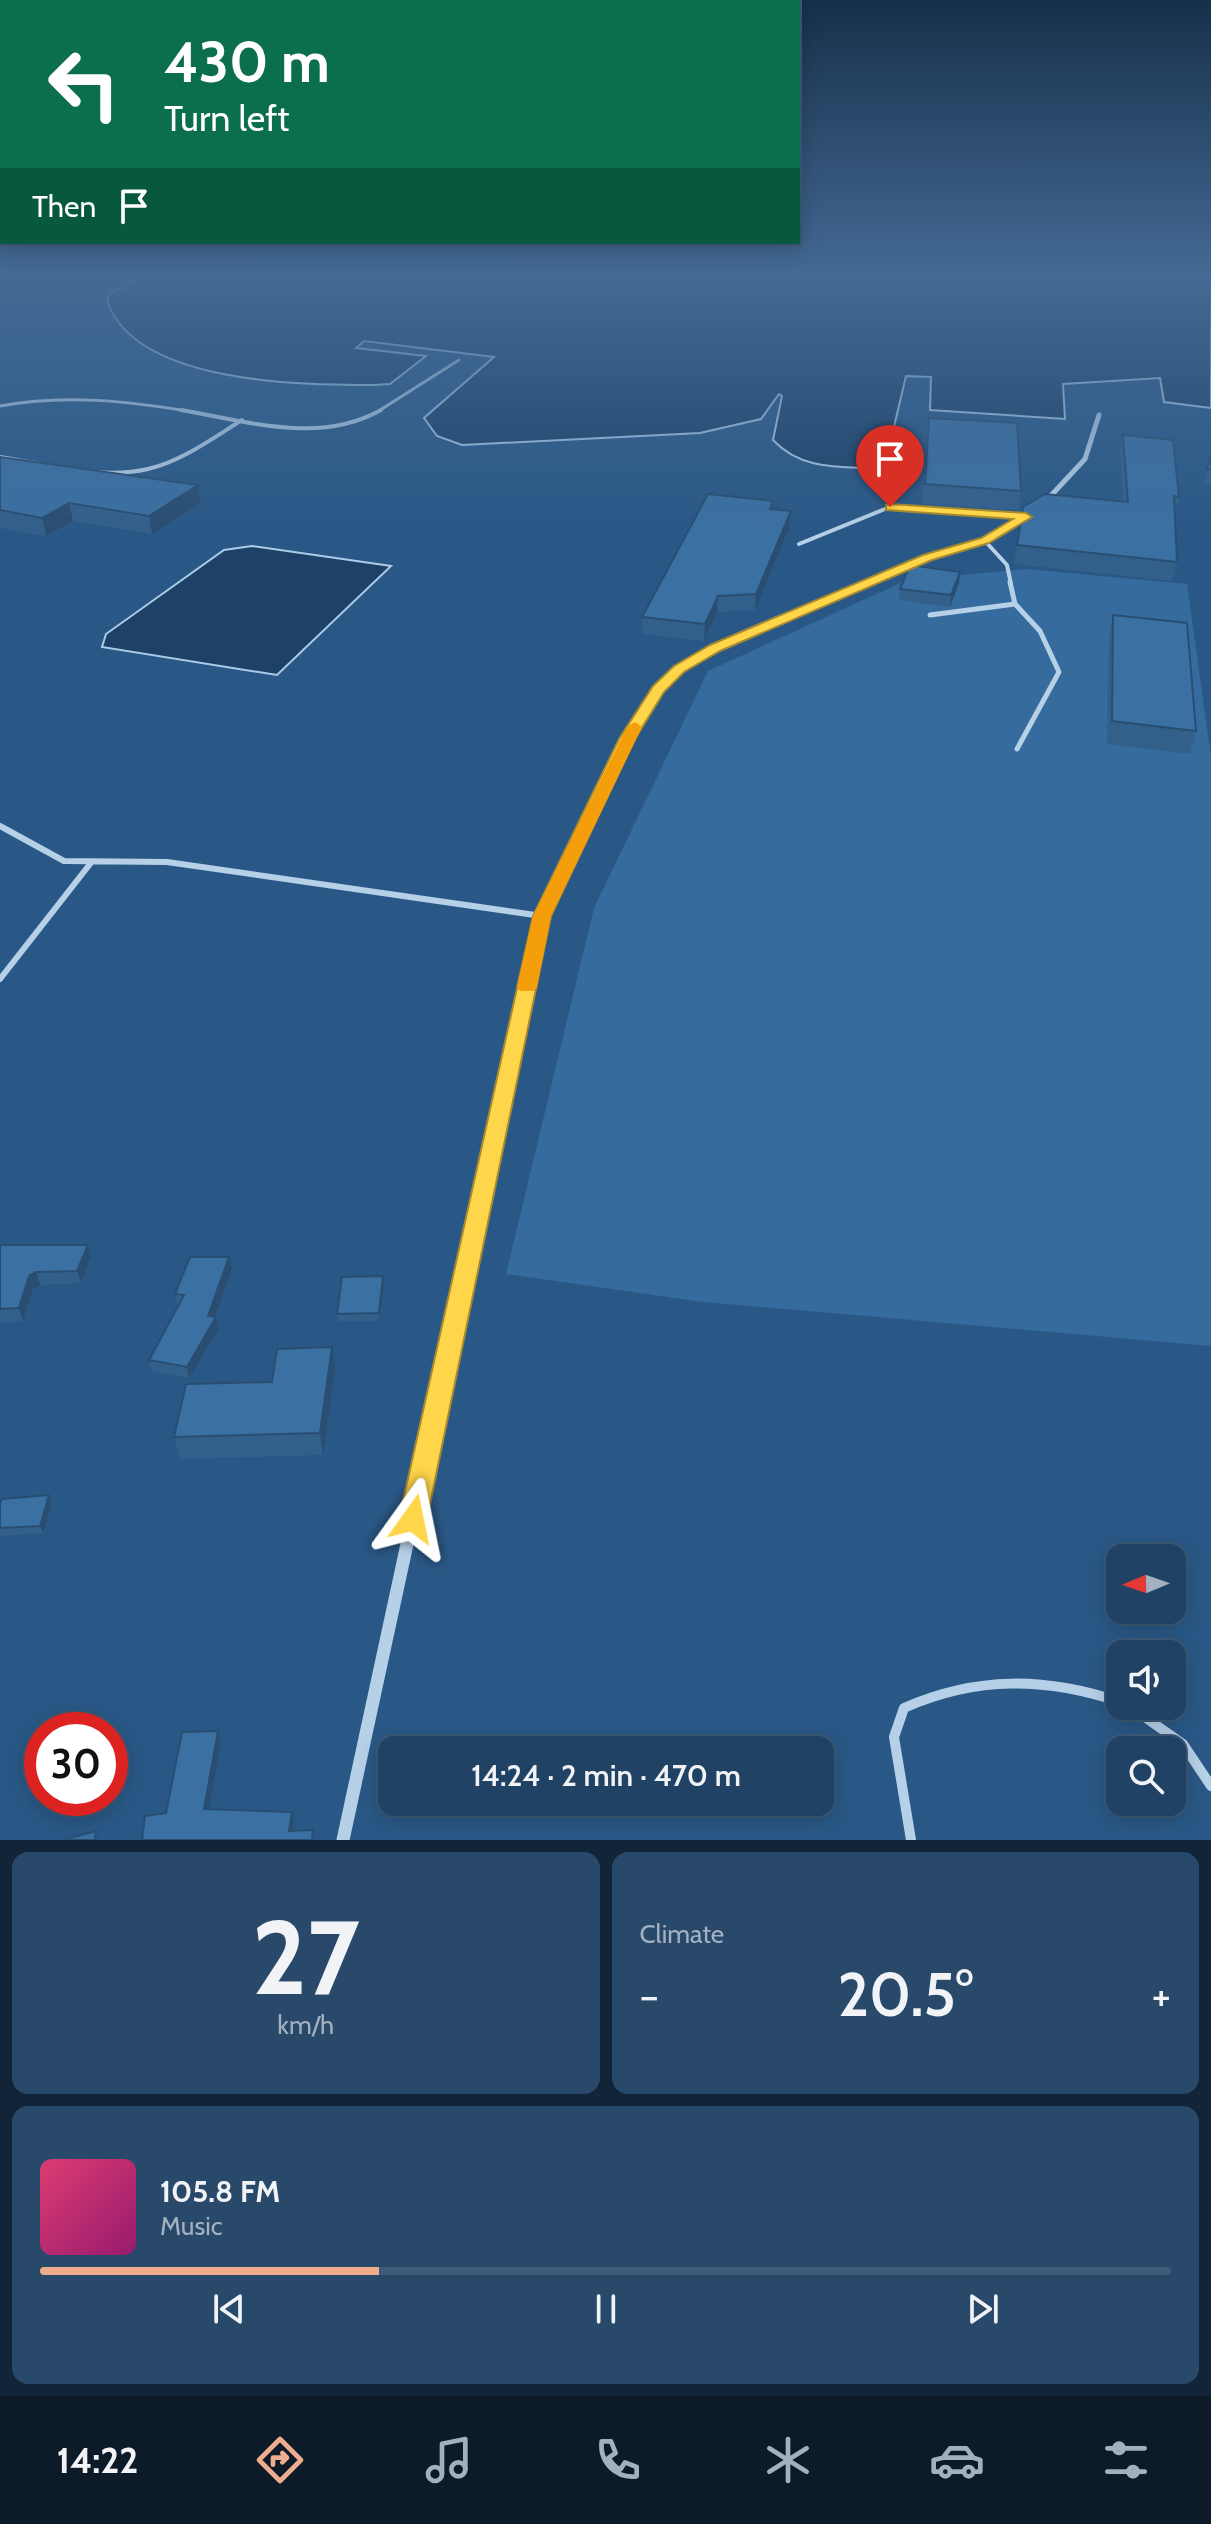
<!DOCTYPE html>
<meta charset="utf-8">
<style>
body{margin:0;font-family:Cabin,sans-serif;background:#28496a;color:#f1f3f6;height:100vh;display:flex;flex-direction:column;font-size:30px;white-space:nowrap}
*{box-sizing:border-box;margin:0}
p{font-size:26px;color:#a2b0bf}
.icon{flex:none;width:44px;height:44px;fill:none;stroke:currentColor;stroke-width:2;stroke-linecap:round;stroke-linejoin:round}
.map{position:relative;height:1840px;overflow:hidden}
.drawer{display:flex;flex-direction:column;gap:12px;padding:12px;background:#122437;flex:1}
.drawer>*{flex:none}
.top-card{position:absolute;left:0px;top:0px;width:800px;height:244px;box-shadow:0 4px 20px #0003,0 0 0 2px #3d5b78;background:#0b6e4f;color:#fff;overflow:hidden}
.needle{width:52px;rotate:268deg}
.controls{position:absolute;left:1106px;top:1544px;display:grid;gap:16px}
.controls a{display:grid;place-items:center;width:80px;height:80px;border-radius:16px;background:#204264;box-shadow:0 4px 20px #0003,0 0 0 2px #3d5b78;font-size:40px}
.speed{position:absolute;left:24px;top:1712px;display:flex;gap:16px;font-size:40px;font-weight:700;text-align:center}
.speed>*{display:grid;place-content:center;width:104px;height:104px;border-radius:50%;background:#204264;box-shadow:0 4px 20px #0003,0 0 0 2px #3d5b78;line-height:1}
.speed .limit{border:12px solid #d22;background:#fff;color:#111}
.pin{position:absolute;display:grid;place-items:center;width:68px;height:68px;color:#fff;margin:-82px -34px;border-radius:50% 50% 50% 0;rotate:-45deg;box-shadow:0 0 8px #0007}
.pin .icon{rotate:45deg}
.me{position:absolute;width:88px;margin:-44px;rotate:12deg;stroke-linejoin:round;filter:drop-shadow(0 0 6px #0008)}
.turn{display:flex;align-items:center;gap:28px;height:168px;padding:0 32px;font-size:36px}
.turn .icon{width:104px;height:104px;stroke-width:2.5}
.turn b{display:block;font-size:56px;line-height:68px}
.then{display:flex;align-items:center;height:76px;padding:0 32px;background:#0003;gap:16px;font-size:30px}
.big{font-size:60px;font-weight:600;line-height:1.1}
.drawer .tile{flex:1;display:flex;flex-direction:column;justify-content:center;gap:12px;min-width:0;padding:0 28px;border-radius:16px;background:#28496a}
.drawer .dial{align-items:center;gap:0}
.dial b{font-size:104px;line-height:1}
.song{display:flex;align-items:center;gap:24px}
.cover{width:96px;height:96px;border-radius:12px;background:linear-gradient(135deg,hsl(340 70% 55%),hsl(320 70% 35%))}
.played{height:8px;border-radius:4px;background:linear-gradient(90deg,#eead8d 30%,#3d5b78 30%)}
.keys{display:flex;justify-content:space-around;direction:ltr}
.heat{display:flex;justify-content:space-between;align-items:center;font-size:44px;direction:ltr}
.drawer .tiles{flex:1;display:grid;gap:12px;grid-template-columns:1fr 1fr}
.tile:last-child{grid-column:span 2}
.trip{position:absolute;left:378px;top:1736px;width:456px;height:80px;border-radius:16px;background:#204264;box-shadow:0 4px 20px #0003,0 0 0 2px #3d5b78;font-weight:600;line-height:80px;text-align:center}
.tab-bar{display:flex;height:128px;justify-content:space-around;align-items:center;background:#0d1a28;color:#a2b0bf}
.tab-bar .icon{width:56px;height:56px}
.tab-bar .current{color:#eead8d}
.tab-bar b{font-size:36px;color:#f1f3f6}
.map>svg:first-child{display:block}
.green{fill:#356b9d}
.water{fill:#1e4267;stroke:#abcbe7;stroke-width:2}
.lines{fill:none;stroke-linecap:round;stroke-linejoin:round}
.lane-far4{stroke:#b6d0e7;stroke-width:3}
.lane-far3{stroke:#b6d0e7;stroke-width:4}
.lane-far2{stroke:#b6d0e7;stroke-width:5}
.lane-far1{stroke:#b6d0e7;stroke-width:6}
.lane{stroke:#b6d0e7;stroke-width:10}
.street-far4{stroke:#b6d0e7;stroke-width:5}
.street-far3{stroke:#b6d0e7;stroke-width:6}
.street-far2{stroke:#b6d0e7;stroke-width:8}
.street-far1{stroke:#b6d0e7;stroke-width:10}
.street{stroke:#b6d0e7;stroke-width:13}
.wall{fill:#33608b}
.shaded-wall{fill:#294e71}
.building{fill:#3b70a2;stroke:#294e71;stroke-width:2}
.route{fill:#ffd54a;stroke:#a68a30;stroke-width:2}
.slow{fill:#f59e0b}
</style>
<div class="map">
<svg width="1211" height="1840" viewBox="0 0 1211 1840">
<rect width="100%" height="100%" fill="#2a5886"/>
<path class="green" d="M1027 569 1187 584 1211 757V1346L703 1302 506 1274 594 908 708 671 907 580Z"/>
<path class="water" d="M103 274H1211V408L1164 402 1160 378 1063 384 1065 419 930 410 931 377 906 376 884 469C843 466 803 472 773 440L782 396 779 394 761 419 700 433 462 445 437 436 424 418 494 357 364 341 356 348 426 356 390 384 374 385C301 385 134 384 107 300L110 293 135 282Z
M252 546 391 566 277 675 102 647 106 634 224 550Z"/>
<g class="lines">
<path class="lane-far4" d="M0 406C65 394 128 401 193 412
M377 412 459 360"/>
<path class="lane-far3" d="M181 410C246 421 319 445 381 410
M0 457C47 464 101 480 148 469 182 461 213 438 242 420
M985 541 1007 565 1011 584
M799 544 890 507 1026 517"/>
<path class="lane-far2" d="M1015 604 1040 631 1059 672 1017 749
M930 615 1015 604 1010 582"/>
<path class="lane-far1" d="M0 826 64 861 167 862 542 916
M0 979 90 864"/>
<path class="lane" d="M1129 1706 1183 1744 1211 1786
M911 1840 894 1737 904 1708C976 1676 1046 1677 1120 1702"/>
<path class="street-far4" d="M1045 502 1085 459 1099 415
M867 584 928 558 985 541 1028 516"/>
<path class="street-far3" d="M598 800C615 763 632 719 659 688 701 641 812 607 871 582"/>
<path class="street-far2" d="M509 1071 542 916 599 798"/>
<path class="street-far1" d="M435 1412 509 1069"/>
<path class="street" d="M343 1840 436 1410"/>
</g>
<path class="wall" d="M929 418 1021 491 1018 510 922 504Z
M1123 435 1179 497 1174 515 1177 562 1172 581 1014 564 1023 507 1123 502 1120 452Z
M1211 456V485L1204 484Z
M0 457 198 485 201 503 152 534 73 521 46 536 0 528Z
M773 509 791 511 790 526 755 610 717 612 704 641 642 634V617Z
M960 572 959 583 950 607 899 600 900 589Z
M1113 615 1196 731 1190 754 1107 744 1109 637Z
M0 1245H88L91 1257 81 1283 40 1285 33 1289 23 1321 0 1323Z
M229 1257 232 1269 215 1317H216L219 1329 189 1378 152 1372 149 1360 178 1306 175 1294Z
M383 1276 384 1284 379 1321H338L337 1314Z
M335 1369 323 1455 180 1459 174 1437 272 1382Z
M52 1503 43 1533 0 1536V1504Z"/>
<path class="shaded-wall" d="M198 485 201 503 152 534 149 516Z
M69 503 73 521 46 536 42 518Z
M791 511 790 526 755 610 756 594Z
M960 572 959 583 950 607 951 595Z
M718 596 717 612 704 641 705 624Z
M88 1245 91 1257 81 1283 77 1271Z
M229 1257 232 1269 212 1325 216 1317 219 1329 189 1378 187 1367Z
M36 1272 40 1285 33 1289 23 1321 19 1308 29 1276Z
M383 1276 384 1284 379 1321V1313Z
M332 1347 335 1369 323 1455 320 1433Z
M49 1495 52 1503 43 1533 40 1526Z
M218 1731 221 1742 207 1819 204 1809Z
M292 1812 294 1822 291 1840 289 1831Z"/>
<path class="building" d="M929 418 1017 423 1021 491 925 484Z
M1123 435 1173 440 1179 497 1174 496 1177 562 1017 545 1023 507 1045 494 1128 502Z
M1211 456V469H1207Z
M0 457 198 485 149 516 69 503 42 518 0 510Z
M708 494 773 501 770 509 791 511 756 594 718 596 705 624 642 617Z
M910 565 960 572 951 595 900 589Z
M1113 615 1187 623 1196 731 1112 721Z
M0 1245H88L77 1271 36 1272 29 1276 19 1308 0 1309Z
M190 1257H229L208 1316 216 1317 187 1367 149 1360 184 1295 175 1294Z
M383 1276 379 1313 337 1314 342 1277Z
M332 1347 320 1433 174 1437 186 1384 272 1382 277 1349Z
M49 1495 40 1526 0 1528V1504L2 1499Z
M218 1731 204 1809 292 1812 289 1831 313 1830 312 1840H142L145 1816 166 1813 182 1732Z
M96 1831 95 1840H66V1839Z"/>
<linearGradient id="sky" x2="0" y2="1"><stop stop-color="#17304a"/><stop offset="0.52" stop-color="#446a95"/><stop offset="1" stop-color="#446a95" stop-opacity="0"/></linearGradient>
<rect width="1211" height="532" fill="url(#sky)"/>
<path class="route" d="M890 504 1026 513 1032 517 989 543 932 560 720 651 684 672 664 692 635 739 551 916 427 1519 423 1528 413 1532 403 1528 399 1519 533 916 619 739 653 686 674 666 710 645 923 555 981 538 1013 519 886 510V505Z"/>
<path class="slow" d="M635 722 642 727 551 916 537 987 534 991H520L517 987 533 916 627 727Z"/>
</svg>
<div class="controls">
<a><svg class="needle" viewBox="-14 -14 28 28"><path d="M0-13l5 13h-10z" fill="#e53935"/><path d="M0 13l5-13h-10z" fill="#a2b0bf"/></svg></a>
<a><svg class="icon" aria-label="sound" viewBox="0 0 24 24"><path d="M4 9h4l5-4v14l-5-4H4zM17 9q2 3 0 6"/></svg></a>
<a><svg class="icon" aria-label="search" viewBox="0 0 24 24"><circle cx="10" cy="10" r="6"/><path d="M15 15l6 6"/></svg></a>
</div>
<div class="speed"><div class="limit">30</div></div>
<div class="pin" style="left:890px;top:507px;background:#d93025"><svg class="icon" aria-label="arrive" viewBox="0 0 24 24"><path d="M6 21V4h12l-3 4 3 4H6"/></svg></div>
<svg class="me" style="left:413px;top:1519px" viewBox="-20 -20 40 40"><path d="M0-17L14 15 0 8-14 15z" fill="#ffd54a" stroke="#fff" stroke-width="4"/></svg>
<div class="trip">14:24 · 2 min · 470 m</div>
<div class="top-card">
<div class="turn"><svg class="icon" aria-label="left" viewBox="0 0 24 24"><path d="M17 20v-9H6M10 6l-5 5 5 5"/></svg><div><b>430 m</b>Turn left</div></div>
<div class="then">Then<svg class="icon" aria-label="arrive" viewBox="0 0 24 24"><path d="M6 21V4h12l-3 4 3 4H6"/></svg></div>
</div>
</div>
<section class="drawer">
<div class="tiles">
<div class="tile dial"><b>27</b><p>km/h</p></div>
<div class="tile"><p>Climate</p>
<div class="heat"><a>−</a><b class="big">20.5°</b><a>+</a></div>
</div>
<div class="tile">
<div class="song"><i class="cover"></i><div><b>105.8 FM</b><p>Music</p></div></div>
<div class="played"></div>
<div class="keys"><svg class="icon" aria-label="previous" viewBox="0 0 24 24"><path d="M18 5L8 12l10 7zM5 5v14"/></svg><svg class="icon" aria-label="pause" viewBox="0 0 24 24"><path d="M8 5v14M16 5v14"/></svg><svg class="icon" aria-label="next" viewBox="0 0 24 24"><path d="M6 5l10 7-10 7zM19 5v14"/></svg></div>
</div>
</div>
</section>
<nav class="tab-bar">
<b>14:22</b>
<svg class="icon current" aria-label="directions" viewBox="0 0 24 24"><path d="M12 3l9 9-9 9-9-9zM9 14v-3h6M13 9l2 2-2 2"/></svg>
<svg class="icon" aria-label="music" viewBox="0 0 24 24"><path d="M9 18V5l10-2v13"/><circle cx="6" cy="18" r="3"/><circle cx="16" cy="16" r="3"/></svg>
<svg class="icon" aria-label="phone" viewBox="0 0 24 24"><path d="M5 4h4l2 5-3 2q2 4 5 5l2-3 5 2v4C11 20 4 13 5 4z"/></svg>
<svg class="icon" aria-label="climate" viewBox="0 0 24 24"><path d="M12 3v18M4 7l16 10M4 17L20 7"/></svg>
<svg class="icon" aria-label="car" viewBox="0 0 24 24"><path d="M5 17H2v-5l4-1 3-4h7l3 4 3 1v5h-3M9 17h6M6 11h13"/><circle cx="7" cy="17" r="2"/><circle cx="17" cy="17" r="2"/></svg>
<svg class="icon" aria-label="filters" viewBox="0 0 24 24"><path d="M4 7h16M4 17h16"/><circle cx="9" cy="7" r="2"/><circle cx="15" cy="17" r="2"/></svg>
</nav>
